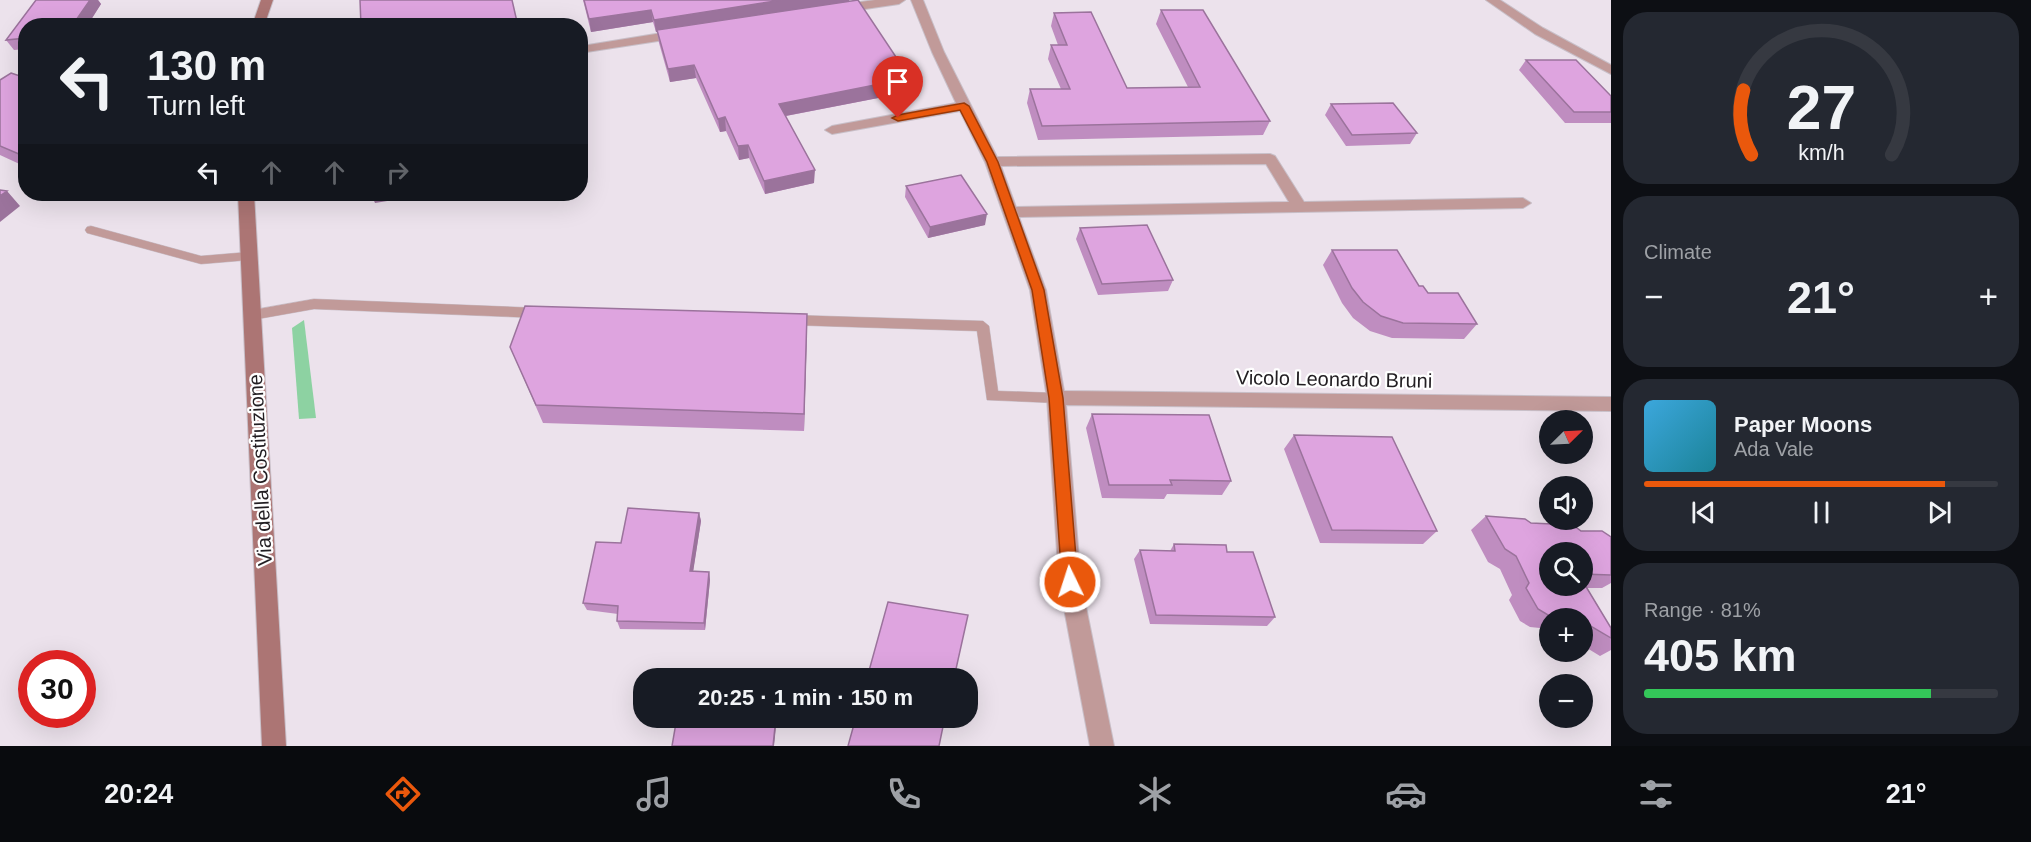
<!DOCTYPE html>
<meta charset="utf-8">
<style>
body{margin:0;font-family:Arial,sans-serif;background:#242831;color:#f1f3f6;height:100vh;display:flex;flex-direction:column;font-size:22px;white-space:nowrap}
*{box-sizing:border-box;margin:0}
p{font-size:20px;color:#9ea1a6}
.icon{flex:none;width:33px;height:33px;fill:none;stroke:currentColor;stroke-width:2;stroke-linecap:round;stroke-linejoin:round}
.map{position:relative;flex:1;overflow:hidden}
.drawer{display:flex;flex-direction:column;gap:12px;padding:12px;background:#0d0f14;width:420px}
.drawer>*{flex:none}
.top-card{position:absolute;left:18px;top:18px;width:570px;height:183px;border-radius:24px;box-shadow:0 6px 24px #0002;background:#171b24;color:#f1f3f6;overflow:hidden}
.needle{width:39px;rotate:66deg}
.tools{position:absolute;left:1539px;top:410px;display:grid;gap:12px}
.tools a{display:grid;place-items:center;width:54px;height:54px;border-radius:50%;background:#171b24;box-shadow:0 6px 24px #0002;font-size:30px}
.speed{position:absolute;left:18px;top:650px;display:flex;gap:12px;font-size:30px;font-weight:700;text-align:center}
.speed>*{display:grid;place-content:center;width:78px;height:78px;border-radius:50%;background:#171b24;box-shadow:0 6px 24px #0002;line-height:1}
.speed .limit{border:9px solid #d22;background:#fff;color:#111}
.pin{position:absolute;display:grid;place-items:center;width:51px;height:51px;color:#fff;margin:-62px -26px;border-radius:50% 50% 50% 0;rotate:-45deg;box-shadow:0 0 6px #0007}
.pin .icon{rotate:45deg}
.me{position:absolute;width:66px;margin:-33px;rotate:356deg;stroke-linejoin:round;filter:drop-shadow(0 0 4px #0008)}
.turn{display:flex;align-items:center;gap:21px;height:126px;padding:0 30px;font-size:27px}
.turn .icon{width:78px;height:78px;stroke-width:2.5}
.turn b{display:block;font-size:42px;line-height:51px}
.lanes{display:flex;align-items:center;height:57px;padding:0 30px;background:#0003;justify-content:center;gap:30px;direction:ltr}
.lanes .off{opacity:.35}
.big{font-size:45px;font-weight:700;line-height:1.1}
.drawer .card{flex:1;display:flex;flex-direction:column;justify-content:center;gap:9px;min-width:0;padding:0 21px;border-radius:24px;background:#242831}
.drawer .dial{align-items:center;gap:0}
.dial svg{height:156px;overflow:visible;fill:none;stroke:#363941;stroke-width:7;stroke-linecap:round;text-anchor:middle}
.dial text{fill:#f1f3f6;stroke:none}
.song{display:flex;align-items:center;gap:18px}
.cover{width:72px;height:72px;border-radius:9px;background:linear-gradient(135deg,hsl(200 70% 55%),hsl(190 70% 35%))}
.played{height:6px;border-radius:3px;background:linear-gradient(90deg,#ea580c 85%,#363941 85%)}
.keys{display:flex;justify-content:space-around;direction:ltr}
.heat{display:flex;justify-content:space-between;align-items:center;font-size:33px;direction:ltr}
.charge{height:9px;border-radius:4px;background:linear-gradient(90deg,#34c759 81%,#363941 0)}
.trip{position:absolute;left:633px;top:668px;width:345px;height:60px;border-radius:24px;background:#171b24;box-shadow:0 6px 24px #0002;font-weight:700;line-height:60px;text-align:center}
.dock{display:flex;height:96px;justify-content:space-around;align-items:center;background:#090b0e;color:#9ea1a6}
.dock .icon{width:42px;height:42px}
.dock .active{color:#ea580c}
.dock b{font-size:27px;color:#f1f3f6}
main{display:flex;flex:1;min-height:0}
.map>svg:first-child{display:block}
.green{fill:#8dd2a2}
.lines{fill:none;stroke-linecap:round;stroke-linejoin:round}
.lane-casing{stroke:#c8bfc8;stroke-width:1}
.street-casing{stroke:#c8bfc8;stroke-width:2}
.secondary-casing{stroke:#c8bfc8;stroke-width:2}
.lane{fill:#c19a99;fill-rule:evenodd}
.street{fill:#c19a99;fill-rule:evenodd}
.secondary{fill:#ac7574;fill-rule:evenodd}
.wall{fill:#bf8dc0;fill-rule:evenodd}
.shaded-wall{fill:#9b739c}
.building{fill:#dea4df;stroke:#9b739c;stroke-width:1.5}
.route{fill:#ea580c;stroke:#983908;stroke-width:1.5}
.labels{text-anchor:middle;stroke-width:4.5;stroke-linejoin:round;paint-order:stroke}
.street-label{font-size:20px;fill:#221e22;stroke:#fff}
</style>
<main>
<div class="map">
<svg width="1611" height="746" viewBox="0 0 1611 746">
<rect width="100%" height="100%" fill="#ece2ec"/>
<path class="green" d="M304 320 316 418 299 419 292 328Z"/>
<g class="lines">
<defs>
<path id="lane" d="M91 226 201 256 249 252 255 256 249 260 201 264 87 233 85 230 87 227Z
M314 299 539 308 545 313 539 318 314 309 252 320 246 315 252 310Z
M790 315 983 321 989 326 998 391 1056 393 1061 394 1063 398 1061 402 1056 403 987 400 977 331 790 325 784 320Z"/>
<path id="street" d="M875 0H905L899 4 838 13 832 9 838 5Z
M911 0H923L944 52 997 157 1270 154 1275 156 1304 202 1523 198 1531 203 1523 208 1019 217 1046 290 1064 391 1611 397V411L1066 405 1081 582 1114 746H1090L1059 582 1047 398 1030 290 985 162 960 111 832 134 825 130 832 126 956 103 932 52ZM1266 164 1289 202 1016 207 1001 166Z
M1486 0H1500L1543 28 1611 65V74L1535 34Z
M680 30 686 34 684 37 580 53 582 46Z"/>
<path id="secondary" d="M261 0H273L264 26H252Z
M238 194H254L286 746H262Z"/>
</defs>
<use href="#lane" class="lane-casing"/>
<use href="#street" class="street-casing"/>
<use href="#secondary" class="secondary-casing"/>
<use href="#lane" class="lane"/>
<use href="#street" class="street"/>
<use href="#secondary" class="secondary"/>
</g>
<path class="wall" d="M36 0H98L101 4 87 26H26V49L14 50 6 40Z
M583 0H849L910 78 909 92 786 116 814 183 765 194 749 158 739 160 726 131 720 132 696 78 670 82 659 43 657 32H656L653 22 591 32Z
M1161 10 1270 121 1263 135 1038 140 1027 103 1030 89H1061L1048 59 1051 45H1058L1051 26 1054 13 1127 88 1188 87 1156 24Z
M1526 60 1611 96V123H1565L1519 70Z
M26 78V167L0 155V80Z
M1331 104 1417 133 1410 144 1346 146 1325 115Z
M906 186 985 225 928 238 905 197Z
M1080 228 1173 280 1168 291 1098 295 1076 239Z
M1332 250 1419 286 1428 293 1477 324 1464 339 1392 338 1370 331 1353 318 1342 303 1323 265Z
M807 314 804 431 543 423 510 347Z
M1092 414 1231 481 1222 495 1167 494 1164 499 1102 498 1086 428Z
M1294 435 1437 531 1423 544 1320 543 1284 449Z
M699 513 701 521 693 571 709 572 710 580 705 630 620 629 617 621 618 614 587 610 583 603 621 543Z
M1486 516 1581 531 1611 537V583L1602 588H1587L1611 628V650L1600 656 1582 645V618H1550V629L1530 627 1520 621 1509 600 1512 595 1500 569 1488 562 1471 530ZM1582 552V585H1550Z
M1174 544 1227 552 1275 617 1267 626 1150 624 1134 559 1140 550 1170 551Z"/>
<path class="shaded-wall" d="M90 0H98L101 4 87 26H72Z
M782 0H849V2L656 32 654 20Z
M651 10 653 22 591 32 589 19Z
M694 65 696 78 670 82 668 69Z
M910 78 909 92 780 117 779 104Z
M725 117 726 131 720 132 718 119Z
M748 145 749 158 739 160 738 146Z
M815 170 814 183 765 194 764 181Z
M7 191 20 206 0 222V196Z
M371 194H430L375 203Z
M987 214 985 225 928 238 930 227Z
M807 314V332L804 431V414Z
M699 513 701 521 692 579 690 571Z
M709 572 710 580 705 630 704 623Z
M776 717H777L774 746H773Z"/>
<path class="building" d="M36 0H90L72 26H26V38L6 40Z
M360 0H512L518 26H361Z
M584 0H782L654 20 651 10 589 19Z
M858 0 910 78 779 104 815 170 764 181 748 145 738 146 725 117 718 119 694 65 668 69 657 30Z
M1161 10H1203L1270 121 1042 126 1030 89H1070L1051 45H1067L1054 13 1091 12 1127 88 1200 87Z
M1526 60H1576L1611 96V112H1574Z
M11 73 26 78V157L0 146V80Z
M1393 103 1417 133 1352 135 1331 104Z
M961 175 987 214 930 227 906 186Z
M0 190 7 191 0 196Z
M1147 225 1173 280 1102 284 1080 228Z
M1332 250H1397L1419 286H1423L1428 293H1458L1477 324 1403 323 1381 316 1363 302 1352 288Z
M525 306 807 314 804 414 536 405 510 347Z
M1092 414 1209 415 1231 481 1170 480 1172 485H1109Z
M1294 435 1392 437 1437 531 1332 530Z
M628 508 699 513 690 571 709 572 704 623 617 621 618 606 583 603 596 542 621 543Z
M1486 516 1525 519 1531 523 1573 525 1581 531H1602L1611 537V575L1582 574V552H1550V585H1582V580L1611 628V638L1582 621V618L1548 615 1538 609 1526 588 1529 583 1516 556 1505 549Z
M1174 544 1226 545 1227 552H1253L1275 617 1156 615 1140 550 1175 551Z
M888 602 968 615 954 678H867Z
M677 717H776L773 746H672Z
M856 717H945L939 746H848Z"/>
<path class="route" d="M964 103 969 106 998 162 1044 290 1063 398 1078 582 1076 588 1070 590 1064 588 1062 582 1049 398 1032 290 987 162 960 110 898 121 892 118 898 115Z"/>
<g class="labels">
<g class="street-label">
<text transform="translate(1334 379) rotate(1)" y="7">Vicolo Leonardo Bruni</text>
<text transform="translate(260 470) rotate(-93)" y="7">Via della Costituzione</text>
</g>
</g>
</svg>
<div class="tools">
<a><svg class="needle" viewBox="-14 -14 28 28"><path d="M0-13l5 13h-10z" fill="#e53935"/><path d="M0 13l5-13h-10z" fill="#9ea1a6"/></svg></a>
<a><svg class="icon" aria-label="sound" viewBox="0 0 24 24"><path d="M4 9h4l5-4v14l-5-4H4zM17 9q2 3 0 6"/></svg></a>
<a><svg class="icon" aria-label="search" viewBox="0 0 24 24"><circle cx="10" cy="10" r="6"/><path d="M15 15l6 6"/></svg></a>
<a>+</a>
<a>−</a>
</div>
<div class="speed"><div class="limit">30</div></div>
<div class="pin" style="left:898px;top:118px;background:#d93025"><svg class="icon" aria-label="arrive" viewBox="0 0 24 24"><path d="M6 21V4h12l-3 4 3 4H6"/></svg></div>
<svg class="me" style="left:1070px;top:582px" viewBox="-20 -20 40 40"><circle r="17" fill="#ea580c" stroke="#fff" stroke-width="3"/><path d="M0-11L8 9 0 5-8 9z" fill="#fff"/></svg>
<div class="trip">20:25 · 1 min · 150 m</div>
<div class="top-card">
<div class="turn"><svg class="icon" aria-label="left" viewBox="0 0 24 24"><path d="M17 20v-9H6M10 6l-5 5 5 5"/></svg><div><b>130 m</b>Turn left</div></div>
<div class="lanes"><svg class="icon" aria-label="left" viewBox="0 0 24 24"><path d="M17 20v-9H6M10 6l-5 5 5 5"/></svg><svg class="icon off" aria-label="ahead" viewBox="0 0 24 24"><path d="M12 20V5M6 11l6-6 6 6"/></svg><svg class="icon off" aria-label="ahead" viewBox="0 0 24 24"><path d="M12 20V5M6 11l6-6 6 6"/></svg><svg class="icon off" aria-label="right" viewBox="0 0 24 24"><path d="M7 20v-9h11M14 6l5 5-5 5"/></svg></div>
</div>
</div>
<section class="drawer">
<div class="card dial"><svg viewBox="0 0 100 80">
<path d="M14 69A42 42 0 1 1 86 69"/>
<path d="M14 69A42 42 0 0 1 10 36" stroke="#ea580c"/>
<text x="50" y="56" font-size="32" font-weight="700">27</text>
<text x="50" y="72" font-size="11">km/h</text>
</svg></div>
<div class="card"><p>Climate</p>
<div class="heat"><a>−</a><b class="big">21°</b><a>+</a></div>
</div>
<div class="card">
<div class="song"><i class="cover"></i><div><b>Paper Moons</b><p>Ada Vale</p></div></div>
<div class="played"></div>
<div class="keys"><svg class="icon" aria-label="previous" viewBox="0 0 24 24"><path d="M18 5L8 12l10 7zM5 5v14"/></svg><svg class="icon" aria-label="pause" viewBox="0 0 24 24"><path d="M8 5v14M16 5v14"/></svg><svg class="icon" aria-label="next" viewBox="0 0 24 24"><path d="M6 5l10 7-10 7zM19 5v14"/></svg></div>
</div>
<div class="card"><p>Range · 81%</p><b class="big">405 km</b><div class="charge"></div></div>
</section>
</main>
<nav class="dock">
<b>20:24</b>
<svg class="icon active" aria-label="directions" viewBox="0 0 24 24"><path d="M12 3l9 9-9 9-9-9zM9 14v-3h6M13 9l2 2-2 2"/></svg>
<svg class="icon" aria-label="music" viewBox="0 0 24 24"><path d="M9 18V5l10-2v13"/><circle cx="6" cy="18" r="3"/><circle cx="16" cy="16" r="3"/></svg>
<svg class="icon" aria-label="phone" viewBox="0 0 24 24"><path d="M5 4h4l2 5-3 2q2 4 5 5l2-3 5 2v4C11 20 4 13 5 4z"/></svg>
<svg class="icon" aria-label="climate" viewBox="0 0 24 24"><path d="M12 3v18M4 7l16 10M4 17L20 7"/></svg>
<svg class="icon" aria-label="car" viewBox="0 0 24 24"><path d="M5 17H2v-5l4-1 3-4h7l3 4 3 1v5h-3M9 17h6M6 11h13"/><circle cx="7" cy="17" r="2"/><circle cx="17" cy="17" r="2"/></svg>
<svg class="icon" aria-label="filters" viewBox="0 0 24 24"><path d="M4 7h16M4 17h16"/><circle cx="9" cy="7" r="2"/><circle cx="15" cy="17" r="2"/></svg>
<b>21°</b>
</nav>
